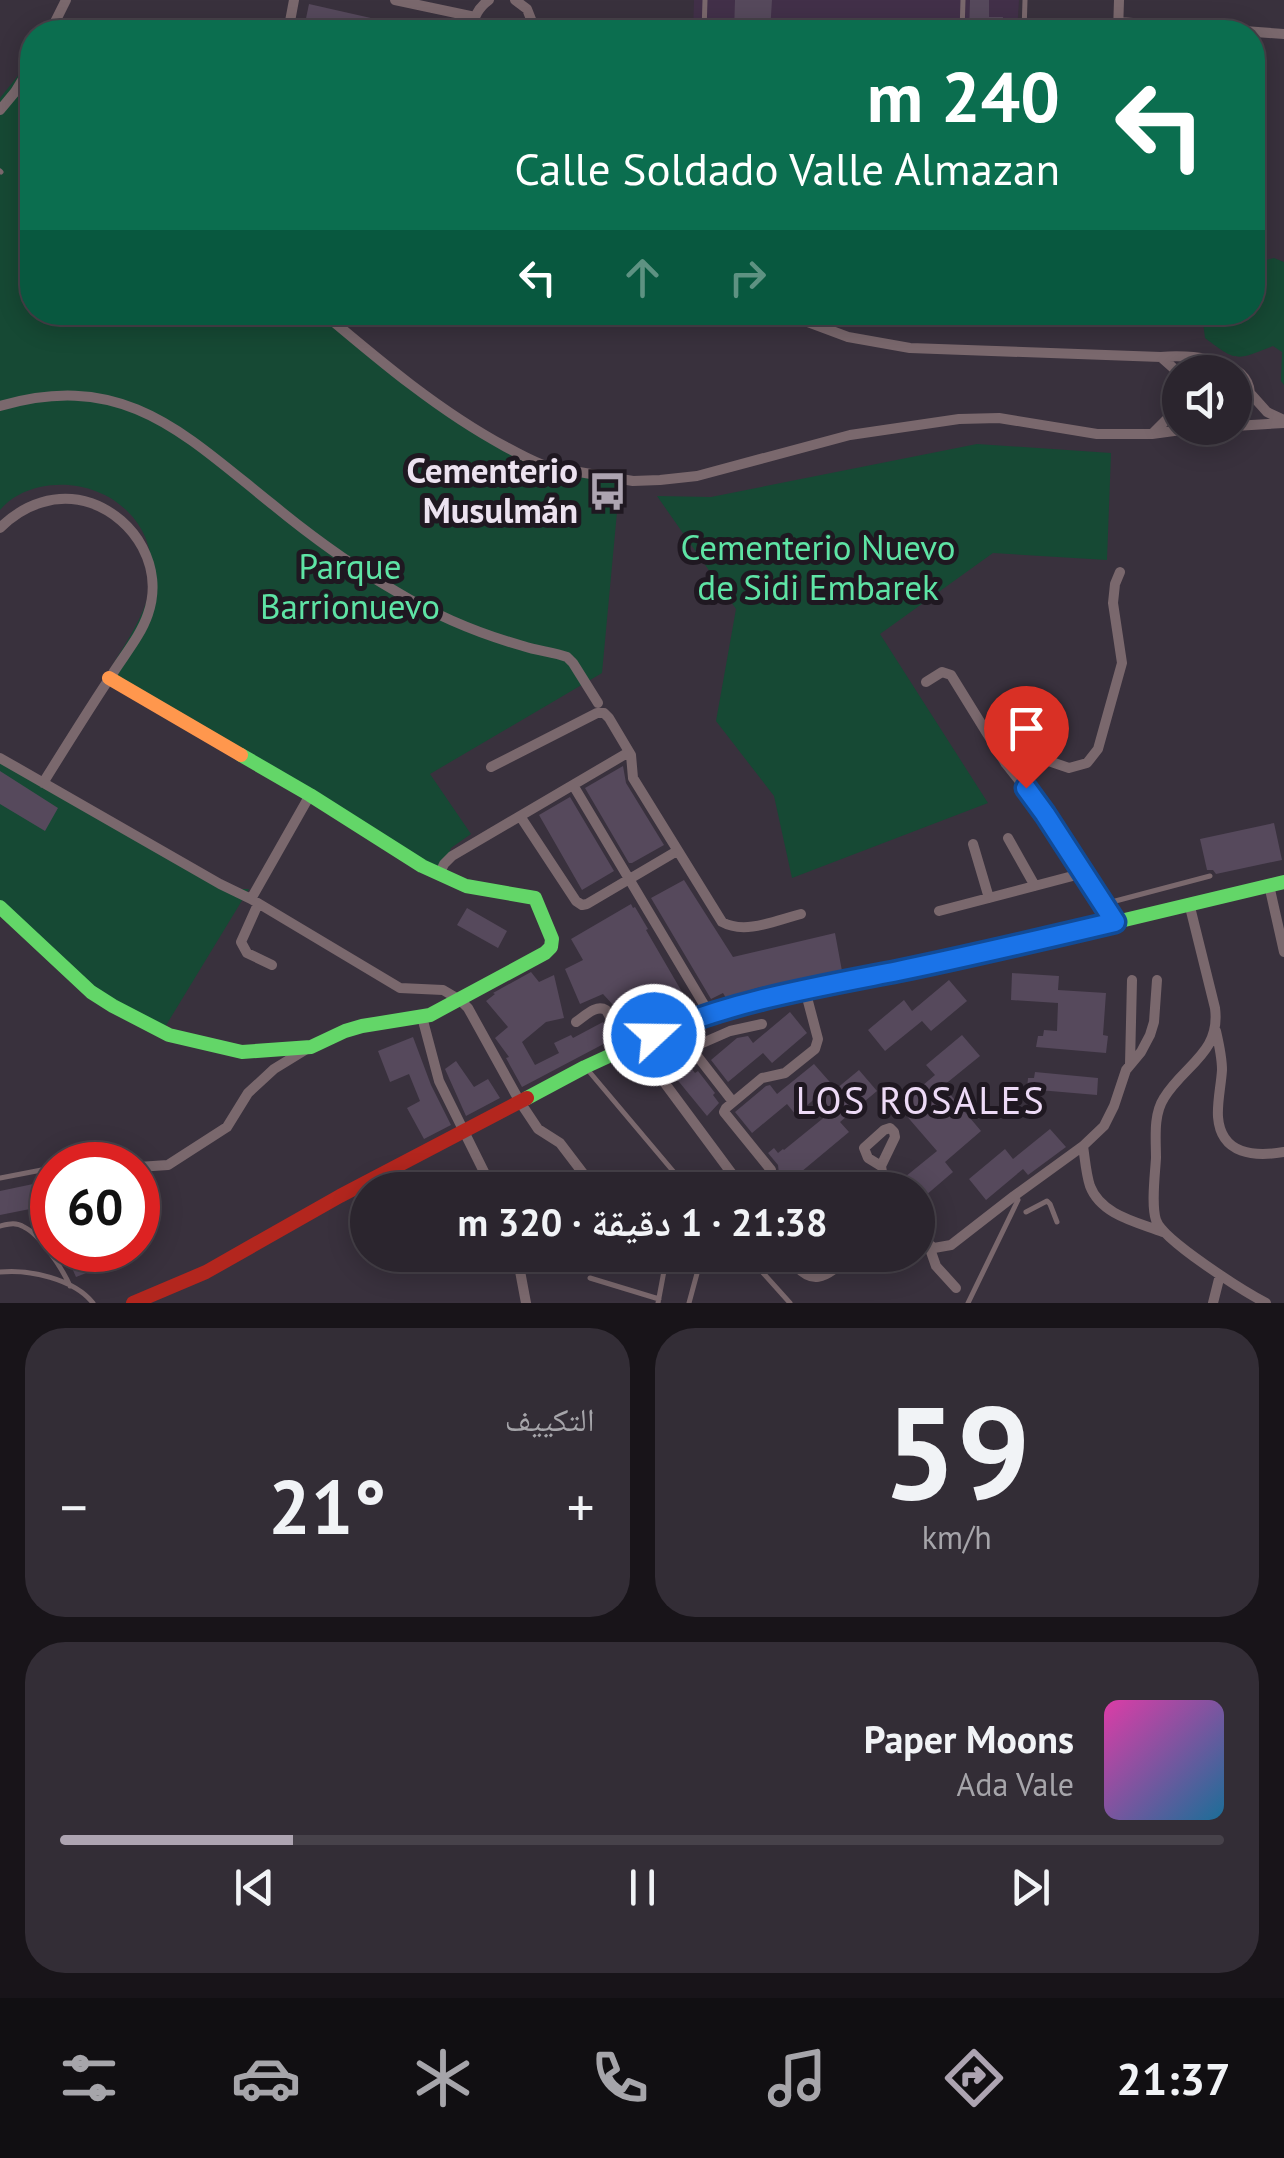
<!DOCTYPE html>
<html lang="ar">
<meta charset="utf-8">
<style>
body{margin:0;font-family:"PT Sans","Noto Naskh Arabic",sans-serif;background:#332d36;color:#f1f3f6;direction:rtl;height:100vh;display:flex;flex-direction:column;font-size:38px;white-space:nowrap}
*{box-sizing:border-box;margin:0}
p{font-size:32px;color:#a6a5aa}
.icon{flex:none;width:55px;height:55px;fill:none;stroke:currentColor;stroke-width:2;stroke-linecap:round;stroke-linejoin:round}
.map{position:relative;height:1303px;overflow:hidden;direction:ltr}
.panel{display:flex;flex-direction:column;gap:25px;padding:25px;background:#181419;flex:1}
.panel>*{flex:none}
.top-card{position:absolute;left:20px;top:20px;width:1245px;height:305px;border-radius:40px;box-shadow:0 5px 25px #0003,0 0 0 2px #47424a;direction:rtl;background:#0b6e4f;color:#fff;overflow:hidden}
.tools{position:absolute;left:1162px;top:355px;display:grid;gap:20px}
.tools a{display:grid;place-items:center;width:90px;height:90px;border-radius:50%;background:#2b252e;box-shadow:0 5px 25px #0003,0 0 0 2px #47424a;font-size:50px}
.speed{position:absolute;left:30px;top:1142px;display:flex;gap:20px;font-size:50px;font-weight:700;text-align:center}
.speed>*{display:grid;place-content:center;width:130px;height:130px;border-radius:50%;background:#2b252e;box-shadow:0 5px 25px #0003,0 0 0 2px #47424a;line-height:1}
.speed .limit{border:15px solid #d22;background:#fff;color:#111}
.pin{position:absolute;display:grid;place-items:center;width:85px;height:85px;color:#fff;margin:-102px -42px;border-radius:50% 50% 50% 0;rotate:-45deg;box-shadow:0 0 10px #0007}
.pin .icon{rotate:45deg}
.me{position:absolute;width:110px;margin:-55px;rotate:69deg;stroke-linejoin:round;filter:drop-shadow(0 0 8px #0008)}
.turn{display:flex;align-items:center;gap:35px;height:210px;padding:0 40px;font-size:45px}
.turn .icon{width:130px;height:130px;stroke-width:2.5}
.turn b{display:block;font-size:70px;line-height:85px}
.lanes{display:flex;align-items:center;height:95px;padding:0 40px;background:#0003;justify-content:center;gap:50px;direction:ltr}
.lanes .off{opacity:.35}
.big{font-size:75px;font-weight:700;line-height:1.1}
.panel .tile{flex:1;display:flex;flex-direction:column;justify-content:center;gap:15px;min-width:0;padding:0 35px;border-radius:40px;background:#332d36}
.panel .dial{align-items:center;gap:0}
.dial b{font-size:130px;line-height:1}
.song{display:flex;align-items:center;gap:30px}
.cover{width:120px;height:120px;border-radius:15px;background:linear-gradient(135deg,hsl(320 70% 55%),hsl(200 70% 35%))}
.played{height:10px;border-radius:5px;background:linear-gradient(90deg,#ada4b1 20%,#47424a 20%)}
.keys{display:flex;justify-content:space-around;direction:ltr}
.heat{display:flex;justify-content:space-between;align-items:center;font-size:55px;direction:ltr}
.panel .tiles{flex:1;display:grid;gap:25px;grid-template-columns:1fr 1fr}
.tile:last-child{grid-column:span 2}
.trip{position:absolute;left:350px;top:1172px;width:585px;height:100px;border-radius:50px;background:#2b252e;box-shadow:0 5px 25px #0003,0 0 0 2px #47424a;font-weight:700;line-height:100px;text-align:center;direction:rtl}
.menu{display:flex;height:160px;justify-content:space-around;align-items:center;background:#110f12;color:#a6a5aa}
.menu .icon{width:70px;height:70px}
.menu .current{color:#ada4b1}
.menu b{font-size:45px;color:#f1f3f6}
.map>svg:first-child{display:block}
.built{fill:#423049}
.green{fill:#164934}
.building{fill:#56495c}
.lines{fill:none;stroke-linecap:round;stroke-linejoin:round}
.lane{stroke:#7a686d;stroke-width:5}
.street{stroke:#7a686d;stroke-width:10}
.fast{stroke:#63d668;stroke-width:14}
.slow{stroke:#ff974d;stroke-width:14}
.jam{stroke:#b3261e;stroke-width:14}
.route-casing{stroke:#114b97;stroke-width:25}
.route{stroke:#1a73e8;stroke-width:18}
.labels{text-anchor:middle;stroke-width:10;stroke-linejoin:round;paint-order:stroke}
.poi-label{font-size:35px;font-weight:bold;fill:#ece2f0;stroke:#1f1821;text-anchor:end}
.park-label{font-size:35px;fill:#5ee4a5;stroke:#1f1821}
.neighbourhood-label{font-size:38px;letter-spacing:2.5px;fill:#eddaf6;stroke:#1f1821}
</style>
<div class="map">
<svg width="1284" height="1303" viewBox="0 0 1284 1303">
<rect width="100%" height="100%" fill="#39313d"/>
<path class="built" d="M694 0H1019L1017 32H693Z"/>
<path class="green" d="M25 67 32 73V312L322 313 409 384 517 455 620 480 602 673 430 774 471 834 451 848 442 872 108 673C124 645 148 613 151 581 159 517 99 474 40 487 24 491 11 497 0 510V98Z
M1274 258 1284 262V385L1281 381 1282 352 1273 346C1236 360 1238 363 1205 338L1203 322 1205 313 1252 312 1253 267 1258 262Z
M977 444 1111 453 1107 560 993 553 880 634 988 803 792 878 774 796 716 721 736 609 657 496 711 497Z
M0 756 235 889H249L162 1032 131 1019 0 909Z"/>
<path class="building" d="M735 0H772L770 32H734Z
M970 0H989V17H1003L1002 32H969Z
M309 4 415 28V32H318V30L304 28Z
M623 766 626 783 664 845 632 863H629L585 788Z
M0 771 58 808 45 831 0 804Z
M570 797 614 871 582 890 539 815Z
M1274 823 1282 860 1216 874 1213 870H1207L1200 839Z
M684 880 733 957 835 933 842 971 757 988 726 998 723 993 711 999 651 898Z
M631 904 633 908 635 907 648 929 646 930 689 1004 673 1014 670 1008 629 1032 617 1011 627 1006 626 1003 614 1006 603 994 580 1004 565 969 583 960 571 939Z
M467 908 507 931 498 948 457 925Z
M531 972 539 982 554 975 564 1018 546 1022 522 1042 535 1065 559 1053 554 1043 571 1035 573 1038 603 1022 613 1039 522 1087 506 1058 509 1057 495 1038 508 1027 486 1001 495 994 493 993Z
M1012 973 1059 976 1058 990 1106 993 1103 1035 1108 1036 1106 1053 1036 1047 1038 1036H1043L1044 1030 1057 1031 1058 1003 1011 1000Z
M949 980 967 1001 931 1031 922 1021 885 1051 868 1030 904 1000 912 1011Z
M790 1012 807 1033 772 1063 763 1053 728 1082 711 1060 737 1038 748 1036 753 1043Z
M962 1035 980 1056 943 1086 981 1131 945 1162 953 1172 918 1202V1190H907L900 1181 937 1151 898 1106 935 1075 926 1065Z
M413 1037 431 1085 451 1125 424 1139 407 1108 420 1101 409 1074 390 1082 378 1051Z
M677 1050 695 1073 698 1071 715 1093 713 1095 719 1103 707 1116 666 1066 672 1062 668 1057Z
M456 1061 474 1087 488 1079 500 1098 466 1116 445 1069Z
M814 1064 836 1089 859 1070 877 1091 840 1122 849 1132 801 1172 816 1190H753L752 1186 764 1176 771 1179 779 1174 778 1165 768 1153 774 1148 778 1153 783 1149 784 1150 832 1111 819 1095 796 1115 787 1104 752 1133 735 1112 766 1086 770 1085 777 1094Z
M1035 1072 1098 1078 1097 1095 1027 1089 1028 1078H1034Z
M1050 1129 1066 1147 1028 1175 1023 1169 986 1200 969 1179 1005 1149 1013 1159Z
M52 1180V1236L40 1207 0 1215V1191Z
M64 1250H90L99 1268 76 1277Z"/>
<g class="lines">
<path class="lane" d="M704 32 705 0
M962 32 963 0
M1024 32 1025 0
M0 171 1 172
M1104 904 1210 876
M587 1069 689 1190
M0 1178 52 1168
M1026 1212 1047 1201 1050 1204 1057 1222
M0 1226C9 1224 16 1222 24 1227 41 1235 63 1270 70 1286
M747 1255 790 1303
M0 1272C29 1269 74 1279 93 1303
M590 1278 659 1299
M658 1303 667 1255
M689 1303 702 1255
M968 1303 1018 1200"/>
<path class="street" d="M395 0 475 17
M515 0 527 9 536 32
M1119 22 1284 34
M50 32 66 0
M288 32 294 0
M456 32 460 14
M473 32C472 19 478 8 489 0
M1118 32 1119 0
M0 110 15 92 32 64
M322 312C380 361 439 411 506 447 520 454 533 462 549 467L633 481 660 480 697 476 850 435 959 419 999 418 1097 434H1152L1196 428
M781 312 848 337 910 348 1161 357C1187 354 1248 358 1250 393 1250 405 1244 413 1235 420
M1162 358 1180 374
M1198 372 1208 365 1216 364
M1250 393 1267 412 1284 420
M0 406C124 370 183 433 272 504 312 537 352 566 397 592 435 615 480 634 523 646 538 651 553 652 567 657L573 663 598 703
M1235 426 1284 423
M1153 433 1180 406
M0 528C24 504 57 492 91 503 136 519 164 568 148 614 141 635 125 654 113 673 89 709 66 746 43 783
M926 682 942 672 951 675 1006 764 1045 813 1115 922
M1002 757 1025 753 1069 768 1087 763 1098 749 1122 663 1113 603 1115 584 1120 572
M0 758 220 884 251 899 400 988 443 990 460 1000 468 1008 520 1102 538 1129 560 1143 592 1185
M491 767 597 713H604L609 718 631 755 633 778 722 922C745 935 777 920 801 914
M573 785 709 1013
M520 816 576 901 582 905 587 904 677 851
M1008 838 1035 886
M973 844 989 898
M439 875 444 864 452 856 629 752
M1269 885 1284 952
M251 899 310 795
M1189 903 1215 1008C1221 1053 1184 1065 1164 1098 1153 1115 1156 1139 1156 1158 1155 1175 1151 1205 1156 1220 1162 1240 1245 1292 1266 1303
M258 904 241 942 247 953 272 965
M939 911 1084 873
M422 1017 439 1081 493 1190
M576 1022C585 1016 596 1004 606 1010L627 1047
M674 1026 733 1102
M1216 1031C1219 1044 1222 1057 1222 1070 1221 1086 1217 1102 1218 1117 1221 1155 1255 1157 1284 1152
M635 1043 744 1190
M691 1048 730 1031 762 1024
M1130 1064 1132 980
M1083 1146C1085 1159 1086 1174 1090 1186 1101 1215 1137 1222 1163 1232
M881 1166 868 1158 864 1148 884 1130 890 1128 894 1132 895 1137 881 1166 885 1190
M138 1167 168 1165 227 1127 248 1093 274 1069 305 1050
M771 1170 724 1112 726 1108 762 1078 785 1073 815 1049 818 1039 805 990
M918 1236 934 1248 951 1245 1014 1196 1083 1146 1104 1126 1114 1106 1126 1070 1141 1052 1150 1035 1154 1022 1157 980
M929 1246 936 1266 956 1288
M465 1255 466 1259
M517 1255 526 1303
M788 1255C810 1290 826 1278 850 1255
M1213 1303 1220 1275"/>
<path class="fast" d="M0 907 91 992 113 1006 169 1035 242 1052 311 1047 345 1031 362 1026 430 1015 545 953 551 947 552 939 535 898 466 886 422 866 310 795 241 755
M527 1098 585 1067 674 1026 759 999 986 953 1284 882"/>
<path class="slow" d="M109 678 241 755"/>
<path class="jam" d="M133 1303 206 1272 340 1196 527 1098"/>
</g>
<g class="lines">
<defs>
<path id="route" d="M654 1035C732 1001 816 987 898 971 971 956 1043 939 1115 922L1045 814 1026 788"/>
</defs>
<use href="#route" class="route-casing"/>
<use href="#route" class="route"/>
</g>
<defs>
<symbol id="bus-bare" viewBox="-9 -9 18 18"><path d="M-5-6H5V4H4V6H2V4H-2V6H-4V4H-5ZM-3.5-4V0h7V-4ZM-3.5 1.2v1.5H-2V1.2ZM2 1.2v1.5H3.5V1.2Z" fill="#ada4b1" stroke="#1f1821" stroke-width="2.5" paint-order="stroke"/></symbol>
</defs>
<g fill-rule="evenodd">
<use href="#bus-bare" x="580" y="464" width="55" height="55"/>
</g>
<g class="labels">
<g class="poi-label">
<text x="578" y="483">Cementerio<tspan x="578" dy="40">Musulmán</tspan></text>
</g>
<g class="park-label">
<text x="818" y="560">Cementerio Nuevo<tspan x="818" dy="40">de Sidi Embarek</tspan></text>
<text x="350" y="579">Parque<tspan x="350" dy="40">Barrionuevo</tspan></text>
</g>
<g class="neighbourhood-label">
<text x="921" y="1114">LOS ROSALES</text>
</g>
</g>
</svg>
<div class="tools">
<a><svg class="icon" aria-label="sound" viewBox="0 0 24 24"><path d="M4 9h4l5-4v14l-5-4H4zM17 9q2 3 0 6"/></svg></a>
</div>
<div class="speed"><div class="limit">60</div></div>
<div class="pin" style="left:1026px;top:788px;background:#d93025"><svg class="icon" aria-label="arrive" viewBox="0 0 24 24"><path d="M6 21V4h12l-3 4 3 4H6"/></svg></div>
<svg class="me" style="left:654px;top:1035px" viewBox="-20 -20 40 40"><circle r="17" fill="#1a73e8" stroke="#fff" stroke-width="3"/><path d="M0-11L8 9 0 5-8 9z" fill="#fff"/></svg>
<div class="trip">21:38 · 1 دقيقة · 320 m</div>
<div class="top-card">
<div class="turn"><svg class="icon" aria-label="left" viewBox="0 0 24 24"><path d="M17 20v-9H6M10 6l-5 5 5 5"/></svg><div><b>240 m</b>Calle Soldado Valle Almazan</div></div>
<div class="lanes"><svg class="icon" aria-label="left" viewBox="0 0 24 24"><path d="M17 20v-9H6M10 6l-5 5 5 5"/></svg><svg class="icon off" aria-label="ahead" viewBox="0 0 24 24"><path d="M12 20V5M6 11l6-6 6 6"/></svg><svg class="icon off" aria-label="right" viewBox="0 0 24 24"><path d="M7 20v-9h11M14 6l5 5-5 5"/></svg></div>
</div>
</div>
<section class="panel">
<div class="tiles">
<div class="tile dial"><b>59</b><p>km/h</p></div>
<div class="tile"><p>التكييف</p>
<div class="heat"><a>−</a><b class="big">21°</b><a>+</a></div>
</div>
<div class="tile">
<div class="song"><i class="cover"></i><div><b>Paper Moons</b><p>Ada Vale</p></div></div>
<div class="played"></div>
<div class="keys"><svg class="icon" aria-label="previous" viewBox="0 0 24 24"><path d="M18 5L8 12l10 7zM5 5v14"/></svg><svg class="icon" aria-label="pause" viewBox="0 0 24 24"><path d="M8 5v14M16 5v14"/></svg><svg class="icon" aria-label="next" viewBox="0 0 24 24"><path d="M6 5l10 7-10 7zM19 5v14"/></svg></div>
</div>
</div>
</section>
<nav class="menu">
<b>21:37</b>
<svg class="icon current" aria-label="directions" viewBox="0 0 24 24"><path d="M12 3l9 9-9 9-9-9zM9 14v-3h6M13 9l2 2-2 2"/></svg>
<svg class="icon" aria-label="music" viewBox="0 0 24 24"><path d="M9 18V5l10-2v13"/><circle cx="6" cy="18" r="3"/><circle cx="16" cy="16" r="3"/></svg>
<svg class="icon" aria-label="phone" viewBox="0 0 24 24"><path d="M5 4h4l2 5-3 2q2 4 5 5l2-3 5 2v4C11 20 4 13 5 4z"/></svg>
<svg class="icon" aria-label="climate" viewBox="0 0 24 24"><path d="M12 3v18M4 7l16 10M4 17L20 7"/></svg>
<svg class="icon" aria-label="car" viewBox="0 0 24 24"><path d="M5 17H2v-5l4-1 3-4h7l3 4 3 1v5h-3M9 17h6M6 11h13"/><circle cx="7" cy="17" r="2"/><circle cx="17" cy="17" r="2"/></svg>
<svg class="icon" aria-label="filters" viewBox="0 0 24 24"><path d="M4 7h16M4 17h16"/><circle cx="9" cy="7" r="2"/><circle cx="15" cy="17" r="2"/></svg>
</nav>
